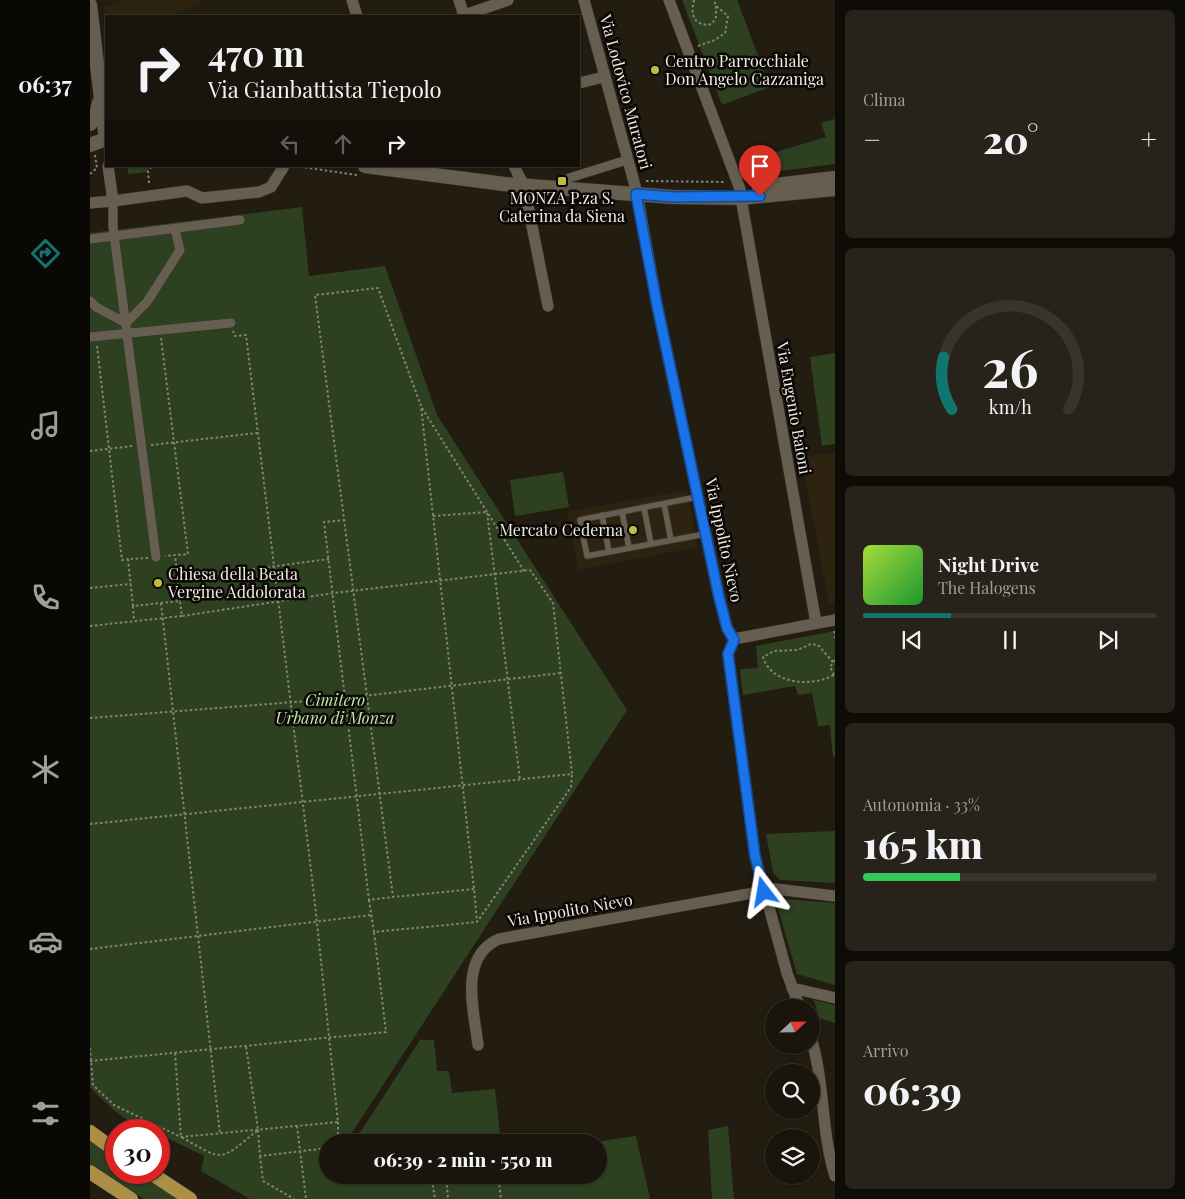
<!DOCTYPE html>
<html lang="it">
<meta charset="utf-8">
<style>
body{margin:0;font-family:"Playfair Display",serif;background:#27221a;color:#f1f3f6;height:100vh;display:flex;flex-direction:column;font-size:19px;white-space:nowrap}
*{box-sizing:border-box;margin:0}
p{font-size:16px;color:#9f9f9d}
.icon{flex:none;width:28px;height:28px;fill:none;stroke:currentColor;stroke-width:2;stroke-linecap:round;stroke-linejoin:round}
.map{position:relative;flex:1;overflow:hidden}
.side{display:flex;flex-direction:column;gap:10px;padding:10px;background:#0e0c07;width:350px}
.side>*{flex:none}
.banner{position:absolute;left:15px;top:15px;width:475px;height:152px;border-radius:0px;box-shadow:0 1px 4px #0004,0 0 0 1px #38342d;background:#1a150c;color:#f1f3f6;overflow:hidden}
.needle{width:32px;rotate:68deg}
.tools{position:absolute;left:675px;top:999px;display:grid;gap:10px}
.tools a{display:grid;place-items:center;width:55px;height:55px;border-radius:50%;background:#1a150c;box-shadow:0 1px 4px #0004,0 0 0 1px #38342d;font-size:25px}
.speed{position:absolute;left:15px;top:1119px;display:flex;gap:10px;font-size:25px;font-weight:700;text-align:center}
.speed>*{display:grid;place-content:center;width:65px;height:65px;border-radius:50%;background:#1a150c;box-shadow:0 1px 4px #0004,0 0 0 1px #38342d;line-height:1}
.speed .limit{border:8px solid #d22;background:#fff;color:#111}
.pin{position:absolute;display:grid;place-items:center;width:42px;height:42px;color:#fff;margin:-51px -21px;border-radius:50% 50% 50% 0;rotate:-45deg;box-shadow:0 0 5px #0007}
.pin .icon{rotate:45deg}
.me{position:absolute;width:55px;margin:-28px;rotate:346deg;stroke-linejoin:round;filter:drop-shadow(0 0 4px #0008)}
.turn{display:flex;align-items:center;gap:18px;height:105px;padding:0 20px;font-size:22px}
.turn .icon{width:65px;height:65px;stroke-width:2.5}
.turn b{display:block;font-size:35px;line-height:42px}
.lanes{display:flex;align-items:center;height:48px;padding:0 20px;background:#0003;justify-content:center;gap:25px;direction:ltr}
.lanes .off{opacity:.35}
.big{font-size:38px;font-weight:800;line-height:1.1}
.side .widget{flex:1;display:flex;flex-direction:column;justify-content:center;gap:8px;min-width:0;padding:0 18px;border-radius:8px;background:#27221a}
.side .dial{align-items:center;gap:0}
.dial svg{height:130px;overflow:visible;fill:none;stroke:#38342d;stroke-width:7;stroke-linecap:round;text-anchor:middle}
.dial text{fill:#f1f3f6;stroke:none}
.song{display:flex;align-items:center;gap:15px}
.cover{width:60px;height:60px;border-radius:8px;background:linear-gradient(135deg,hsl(80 70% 55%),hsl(130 70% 35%))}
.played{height:5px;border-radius:2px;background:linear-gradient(90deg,#0f766e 30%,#38342d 30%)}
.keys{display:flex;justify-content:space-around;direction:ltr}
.heat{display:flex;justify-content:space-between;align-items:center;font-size:28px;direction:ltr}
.charge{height:8px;border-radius:4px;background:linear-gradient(90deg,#34c759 33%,#38342d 0)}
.trip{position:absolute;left:229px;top:1134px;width:288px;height:50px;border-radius:25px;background:#1a150c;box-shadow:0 1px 4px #0004,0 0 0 1px #38342d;font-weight:800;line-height:50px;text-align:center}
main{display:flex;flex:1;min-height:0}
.tab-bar{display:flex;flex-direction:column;width:90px;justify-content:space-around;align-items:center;background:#0a0805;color:#9f9f9d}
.tab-bar .icon{width:35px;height:35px}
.tab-bar .on{color:#0f766e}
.tab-bar b{font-size:22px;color:#f1f3f6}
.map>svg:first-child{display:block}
.built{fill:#2d2310}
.green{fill:#2d4121}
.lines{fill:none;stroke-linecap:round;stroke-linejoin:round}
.service-casing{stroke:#3b352e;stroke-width:7}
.pedestrian-casing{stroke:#3b352e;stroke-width:10}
.minor-casing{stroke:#3b352e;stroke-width:12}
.tertiary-casing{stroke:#3b352e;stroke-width:15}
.primary-casing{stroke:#3b352e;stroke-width:15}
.path{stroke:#878177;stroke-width:2;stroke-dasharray:2.5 2.5;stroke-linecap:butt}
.service{stroke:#665e50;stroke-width:5.5}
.pedestrian{stroke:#665e50;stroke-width:9}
.minor{stroke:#665e50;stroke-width:11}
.tertiary{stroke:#665e50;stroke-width:14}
.primary{stroke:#ac8f45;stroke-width:14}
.route-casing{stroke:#114b97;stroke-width:12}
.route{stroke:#1a73e8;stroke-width:9}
.poi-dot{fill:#c2bd3f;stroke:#0a0704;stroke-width:2}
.labels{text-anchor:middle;stroke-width:5;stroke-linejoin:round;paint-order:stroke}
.poi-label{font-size:16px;fill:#f1ece4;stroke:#0a0704;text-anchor:start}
.street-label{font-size:16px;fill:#f1ece4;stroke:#0a0704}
.park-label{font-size:16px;font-style:italic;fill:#c2e9ad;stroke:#0a0704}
</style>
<main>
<nav class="tab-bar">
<b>06:37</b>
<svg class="icon on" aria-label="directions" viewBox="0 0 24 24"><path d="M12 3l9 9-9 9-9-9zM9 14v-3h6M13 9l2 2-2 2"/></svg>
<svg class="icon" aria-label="music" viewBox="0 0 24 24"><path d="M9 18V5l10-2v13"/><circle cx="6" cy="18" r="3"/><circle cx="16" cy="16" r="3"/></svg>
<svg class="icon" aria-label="phone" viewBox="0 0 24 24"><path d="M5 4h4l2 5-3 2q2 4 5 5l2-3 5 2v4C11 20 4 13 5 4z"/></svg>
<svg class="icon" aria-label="climate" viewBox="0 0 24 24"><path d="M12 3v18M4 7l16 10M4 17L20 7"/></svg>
<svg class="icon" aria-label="car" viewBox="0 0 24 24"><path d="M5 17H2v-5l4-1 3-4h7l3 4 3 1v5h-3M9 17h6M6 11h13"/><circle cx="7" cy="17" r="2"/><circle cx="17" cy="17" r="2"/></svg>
<svg class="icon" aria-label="filters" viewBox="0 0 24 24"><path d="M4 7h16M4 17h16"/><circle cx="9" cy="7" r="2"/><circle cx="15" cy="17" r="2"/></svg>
</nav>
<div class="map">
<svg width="745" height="1199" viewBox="0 0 745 1199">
<rect width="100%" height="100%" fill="#231c10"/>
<path class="built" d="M33 0H111L112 3 79 16H16V26L14 7Z
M745 452V602L739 603 711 457Z
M597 490 608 547 488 570 477 512Z"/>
<path class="green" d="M592 0H647L680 87 632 105Z
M745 119V164L657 175 650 163 736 137 731 123Z
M38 166H60L56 172 38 174Z
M212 207 219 276 295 266 347 415 537 710 256 1142H238V1175H508V1142H505L546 1136 560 1199H160L111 1171 114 1156 69 1134V1130C41 1130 18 1105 0 1087V233Z
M745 353V444L732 446 720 357Z
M473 472 479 507 425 516 420 480Z
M745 631V757H743L740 725 728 726 722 693 708 695 705 686 653 695 650 669 668 668 666 646Z
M745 831V883L690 880 683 872 676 834Z
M694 899 745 903V985L707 974 687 905Z
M724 1000 745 1005V1023L729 1018Z
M330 1040H344L347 1071H359L362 1093 405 1089 411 1142H264Z
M638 1126 644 1199H622L618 1130Z
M0 1139 26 1157V1172L50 1173 92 1199H54L0 1164Z"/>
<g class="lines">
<defs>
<path id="service" d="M607 497 490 520 497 556 615 534
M574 504 581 540
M554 508 561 544
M532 512 539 548
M512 515 519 552"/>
<path id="pedestrian" d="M471 188 476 179 537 160
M23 201V227L66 557
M0 239 150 220
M0 301 6 307 36 323 57 302 90 250 85 229
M0 337 141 323"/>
<path id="minor" d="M262 0 267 16
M369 0 374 16
M494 0 547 193 567 305 629 597 637 628 644 639
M579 0 650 189
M372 16 418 0
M489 83 514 77
M424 166 434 186 458 306
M651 198 726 623
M23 201 97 191 112 198 169 192 181 187 194 166
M0 203 23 201 18 166
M644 639 638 654 665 856 697 973 710 1008
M644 639 745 620
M702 988 745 998
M721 1038C735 1083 731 1132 745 1176
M388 1045C384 1011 368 957 409 939L685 889 745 896"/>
<path id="tertiary" d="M0 5 16 140
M0 124 6 115 9 103
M0 145 16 139
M275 166 414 184 583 197 651 198 745 189
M669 187 745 178"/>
<path id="primary" d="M0 1132 26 1151
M0 1172 41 1199
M59 1172 100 1199"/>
</defs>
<use href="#service" class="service-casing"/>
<use href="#pedestrian" class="pedestrian-casing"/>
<use href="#minor" class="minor-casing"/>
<use href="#tertiary" class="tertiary-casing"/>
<use href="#primary" class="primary-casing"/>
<path class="path" d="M604 0C600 15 604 27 622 24L626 17V6
M608 46 625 40 635 33 638 16 626 6 624 0
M205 166 267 175
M0 174 7 168 5 155
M556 181 636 182
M59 183 58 171 62 166
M71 338 98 554 75 556
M7 346 32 560 38 559
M332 408 434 571
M61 445 167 433
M0 451 43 446
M343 516 397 512 430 780
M255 520 234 522 279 900 303 897
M58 558 38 559 43 606 90 601 85 555
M88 579 239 559
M0 588 41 584
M71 603 130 1134
M43 606 44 621
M0 626 92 616
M744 631 745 638
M743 662 728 645 721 644 707 650 684 651 673 657C681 685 723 687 744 675
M744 675 740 667 745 660
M0 718 256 698 471 673
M0 824 482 774 463 603 440 570 244 593 92 616 90 601
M384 889 303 897 225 295 288 288 331 406 384 889 387 922
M279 900 284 932 387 922 481 787 482 775
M0 949 281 915
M0 1048 3 1085 24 1105 91 1137 248 1122 224 895 156 335 145 336 143 331
M85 1053 91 1137C136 1162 128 1162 168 1130L156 1046
M0 1061 296 1032 284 932
M248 1122V1142
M207 1126 216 1199
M168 1130 170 1156 238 1148
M170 1156 173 1181 204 1199
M341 1175 345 1199
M356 1175 358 1199
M408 1175 411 1199"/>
<use href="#service" class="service"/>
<use href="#pedestrian" class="pedestrian"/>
<use href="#minor" class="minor"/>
<use href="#tertiary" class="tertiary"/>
<use href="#primary" class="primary"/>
</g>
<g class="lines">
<defs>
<path id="route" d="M670 196 583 197 546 194 567 305 629 597 637 628 644 640 638 654 665 856 674 892"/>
</defs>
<use href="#route" class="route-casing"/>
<use href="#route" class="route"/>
</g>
<g class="poi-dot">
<circle cx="565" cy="70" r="5"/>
<rect x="467" y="176" width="10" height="10" rx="2.5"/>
<circle cx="543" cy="530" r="5"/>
<circle cx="68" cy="583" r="5"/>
</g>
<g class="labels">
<g class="poi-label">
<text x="575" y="67">Centro Parrocchiale<tspan x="575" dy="18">Don Angelo Cazzaniga</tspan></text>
<text x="472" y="204" text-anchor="middle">MONZA P.za S.<tspan x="472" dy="18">Caterina da Siena</tspan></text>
<text x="533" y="536" text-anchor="end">Mercato Cederna</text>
<text x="78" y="580">Chiesa della Beata<tspan x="78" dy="18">Vergine Addolorata</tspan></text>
</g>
<g class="street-label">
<text transform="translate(536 92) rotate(75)" y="6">Via Lodovico Muratori</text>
<text transform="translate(704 408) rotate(80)" y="6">Via Eugenio Baioni</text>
<text transform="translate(634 540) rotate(78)" y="6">Via Ippolito Nievo</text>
<text transform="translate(480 910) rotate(-10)" y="6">Via Ippolito Nievo</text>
</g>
<g class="park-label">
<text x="245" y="706">Cimitero<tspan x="245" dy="18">Urbano di Monza</tspan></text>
</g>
</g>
</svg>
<div class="tools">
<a><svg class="needle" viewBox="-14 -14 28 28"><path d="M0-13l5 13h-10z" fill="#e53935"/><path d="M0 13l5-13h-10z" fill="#9f9f9d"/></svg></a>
<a><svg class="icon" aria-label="search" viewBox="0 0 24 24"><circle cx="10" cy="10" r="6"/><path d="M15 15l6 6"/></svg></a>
<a><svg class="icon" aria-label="layers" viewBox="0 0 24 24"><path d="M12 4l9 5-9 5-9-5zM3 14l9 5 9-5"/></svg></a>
</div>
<div class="speed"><div class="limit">30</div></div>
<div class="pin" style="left:670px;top:196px;background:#d93025"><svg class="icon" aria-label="arrive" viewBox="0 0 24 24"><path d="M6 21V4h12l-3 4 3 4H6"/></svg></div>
<svg class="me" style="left:674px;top:892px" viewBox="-20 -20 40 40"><path d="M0-17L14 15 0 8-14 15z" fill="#1a73e8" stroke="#fff" stroke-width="4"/></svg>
<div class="trip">06:39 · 2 min · 550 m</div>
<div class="banner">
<div class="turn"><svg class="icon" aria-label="right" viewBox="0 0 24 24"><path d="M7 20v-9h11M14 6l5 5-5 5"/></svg><div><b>470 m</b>Via Gianbattista Tiepolo</div></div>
<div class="lanes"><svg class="icon off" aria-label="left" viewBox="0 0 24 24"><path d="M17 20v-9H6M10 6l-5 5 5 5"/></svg><svg class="icon off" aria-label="ahead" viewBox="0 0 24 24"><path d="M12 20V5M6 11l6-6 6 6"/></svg><svg class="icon" aria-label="right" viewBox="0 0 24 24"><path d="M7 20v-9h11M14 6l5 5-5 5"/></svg></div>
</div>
</div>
<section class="side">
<div class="widget"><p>Clima</p>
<div class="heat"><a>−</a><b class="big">20°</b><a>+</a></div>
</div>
<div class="widget dial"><svg viewBox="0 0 100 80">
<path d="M14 69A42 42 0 1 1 86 69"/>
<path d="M14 69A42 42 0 0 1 9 37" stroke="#0f766e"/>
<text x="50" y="56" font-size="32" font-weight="700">26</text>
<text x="50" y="72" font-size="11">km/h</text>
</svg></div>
<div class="widget">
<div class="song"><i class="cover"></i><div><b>Night Drive</b><p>The Halogens</p></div></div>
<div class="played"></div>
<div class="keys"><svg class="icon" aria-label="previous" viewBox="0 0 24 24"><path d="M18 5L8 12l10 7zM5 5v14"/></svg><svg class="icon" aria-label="pause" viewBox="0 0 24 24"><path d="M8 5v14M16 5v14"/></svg><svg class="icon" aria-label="next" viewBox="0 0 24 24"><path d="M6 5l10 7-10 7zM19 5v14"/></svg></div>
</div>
<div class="widget"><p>Autonomia · 33%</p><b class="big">165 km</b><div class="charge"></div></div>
<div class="widget"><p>Arrivo</p><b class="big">06:39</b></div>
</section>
</main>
